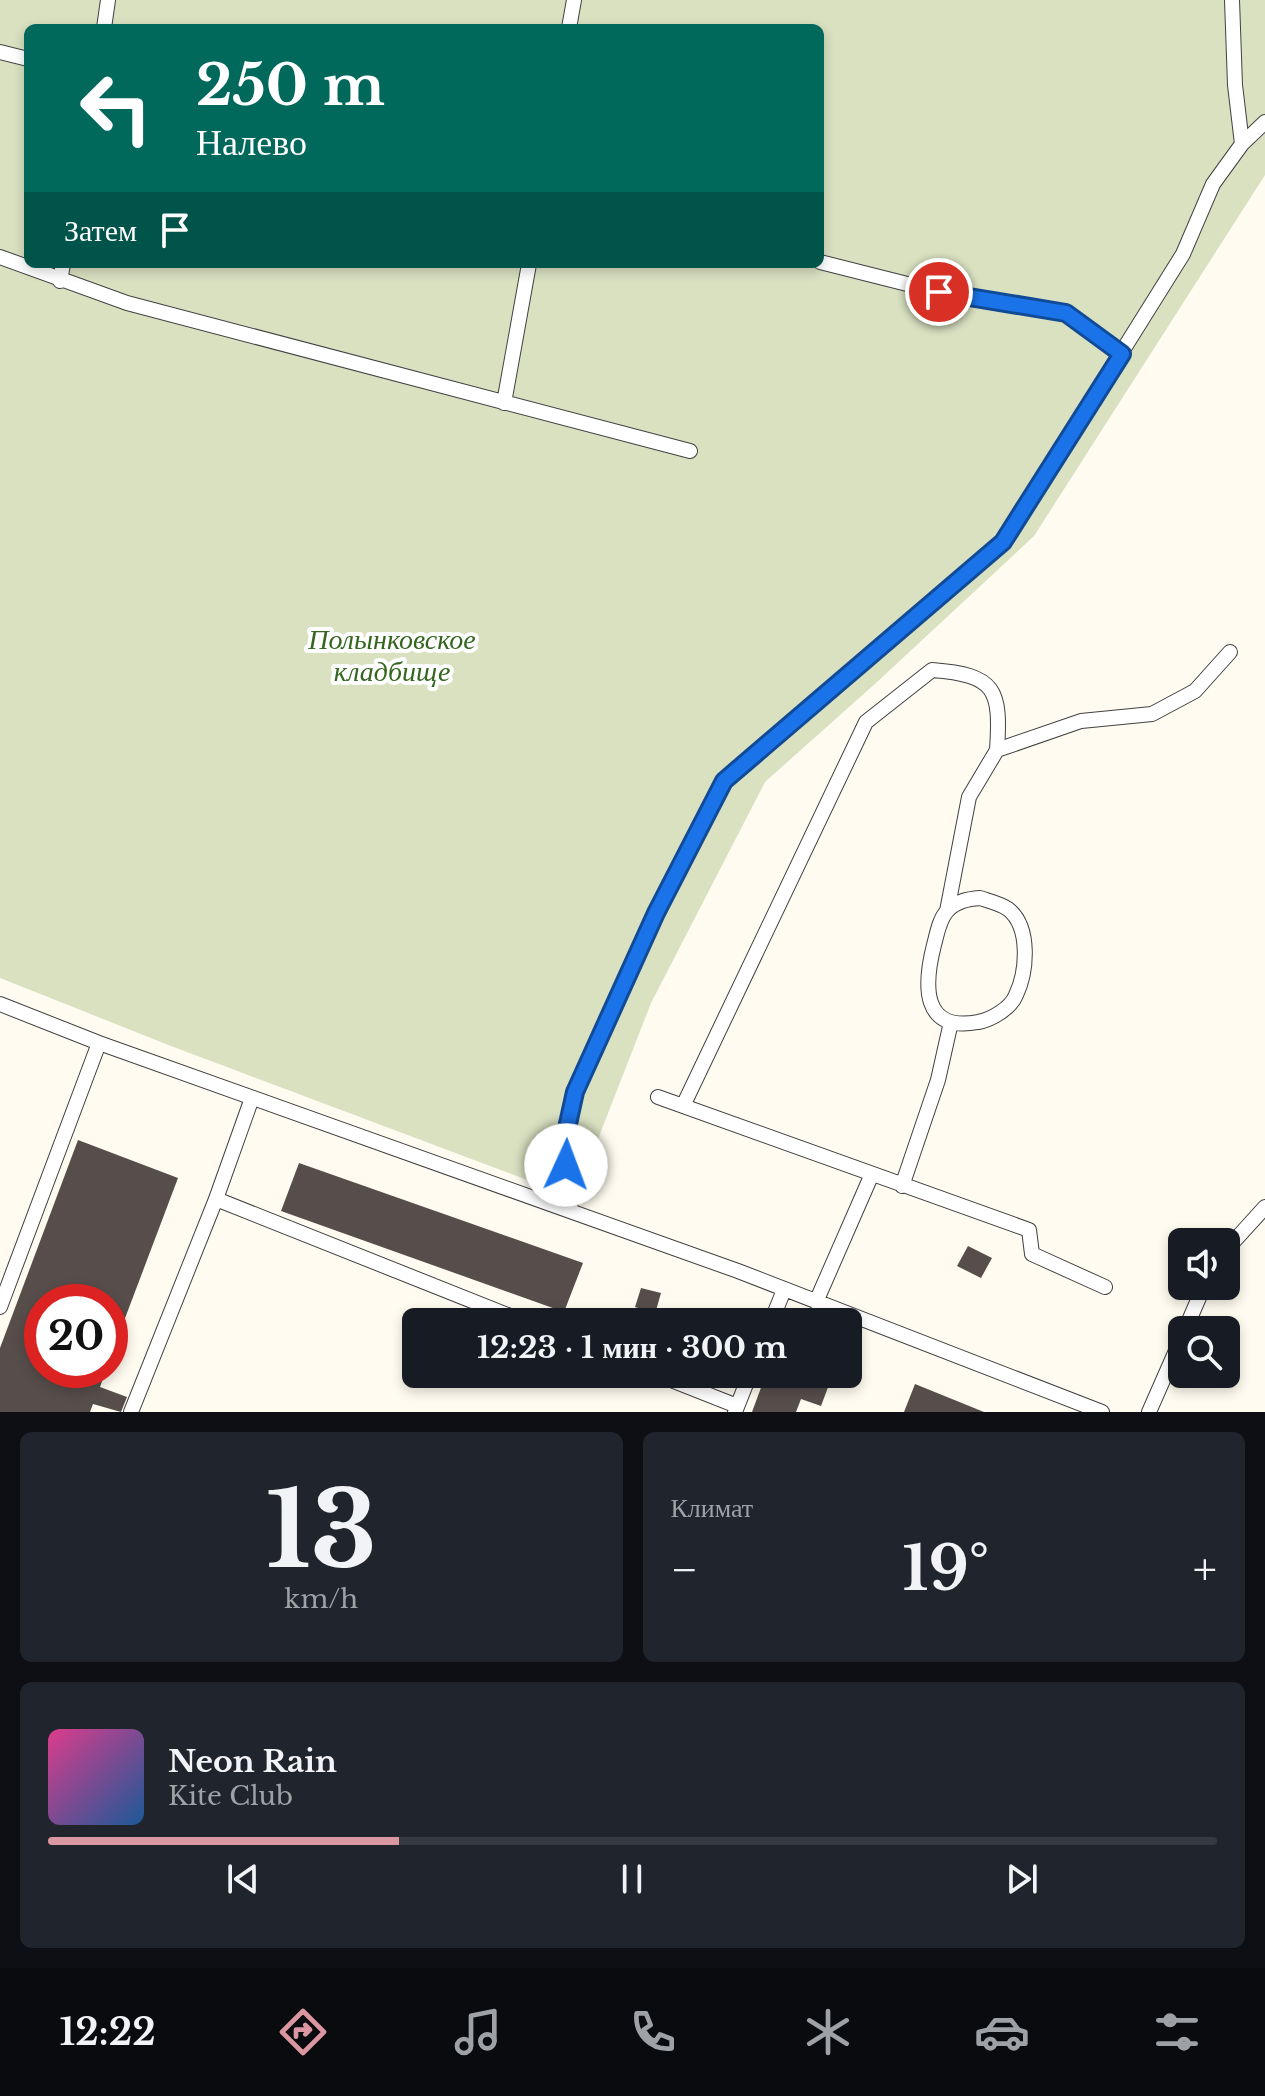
<!DOCTYPE html>
<html lang="ru">
<meta charset="utf-8">
<style>
body{margin:0;font-family:"Libre Baskerville",serif;background:#20242c;color:#f1f3f6;height:100vh;display:flex;flex-direction:column;font-size:30px;white-space:nowrap}
*{box-sizing:border-box;margin:0}
p{font-size:26px;color:#9ea1a6}
.icon{flex:none;width:44px;height:44px;fill:none;stroke:currentColor;stroke-width:2;stroke-linecap:round;stroke-linejoin:round}
.map{position:relative;height:1412px;overflow:hidden}
.side{display:flex;flex-direction:column;gap:20px;padding:20px;background:#0d0f14;flex:1}
.side>*{flex:none}
.top-card{position:absolute;left:24px;top:24px;width:800px;height:244px;border-radius:12px;box-shadow:0 4px 12px #0003;background:#00695c;color:#fff;overflow:hidden}
.buttons{position:absolute;left:1168px;top:1228px;display:grid;gap:16px}
.buttons a{display:grid;place-items:center;width:72px;height:72px;border-radius:12px;background:#171b24;box-shadow:0 4px 12px #0003;font-size:40px}
.speed{position:absolute;left:24px;top:1284px;display:flex;gap:16px;font-size:40px;font-weight:700;text-align:center}
.speed>*{display:grid;place-content:center;width:104px;height:104px;border-radius:50%;background:#171b24;box-shadow:0 4px 12px #0003;line-height:1}
.speed .limit{border:12px solid #d22;background:#fff;color:#111}
.pin{position:absolute;display:grid;place-items:center;width:68px;height:68px;color:#fff;margin:-34px;border:4px solid #fff;border-radius:50%;box-shadow:0 2px 8px #0007}
.me{position:absolute;width:88px;margin:-44px;rotate:2deg;stroke-linejoin:round;filter:drop-shadow(0 0 6px #0008)}
.turn{display:flex;align-items:center;gap:28px;height:168px;padding:0 40px;font-size:36px}
.turn .icon{width:104px;height:104px;stroke-width:2.5}
.turn b{display:block;font-size:56px;line-height:68px}
.then{display:flex;align-items:center;height:76px;padding:0 40px;background:#0003;gap:16px;font-size:30px}
.big{font-size:60px;font-weight:700;line-height:1.1}
.side .widget{flex:1;display:flex;flex-direction:column;justify-content:center;gap:12px;min-width:0;padding:0 28px;border-radius:12px;background:#20242c}
.side .dial{align-items:center;gap:0}
.dial b{font-size:104px;line-height:1}
.song{display:flex;align-items:center;gap:24px}
.cover{width:96px;height:96px;border-radius:12px;background:linear-gradient(135deg,hsl(330 70% 55%),hsl(210 70% 35%))}
.played{height:8px;border-radius:4px;background:linear-gradient(90deg,#da97a2 30%,#363941 30%)}
.keys{display:flex;justify-content:space-around;direction:ltr}
.heat{display:flex;justify-content:space-between;align-items:center;font-size:44px;direction:ltr}
.side .tiles{flex:1;display:grid;gap:20px;grid-template-columns:1fr 1fr}
.widget:last-child{grid-column:span 2}
.trip{position:absolute;left:402px;top:1308px;width:460px;height:80px;border-radius:12px;background:#171b24;box-shadow:0 4px 12px #0003;font-weight:700;line-height:80px;text-align:center}
.menu{display:flex;height:128px;justify-content:space-around;align-items:center;background:#090b0e;color:#9ea1a6}
.menu .icon{width:56px;height:56px}
.menu .current{color:#da97a2}
.menu b{font-size:36px;color:#f1f3f6}
.map>svg:first-child{display:block}
.cemetery{fill:#d9e1c1;fill-rule:evenodd}
.building{fill:#574e4b}
.lines{fill:none;stroke-linecap:round;stroke-linejoin:round}
.lane-casing{stroke:#414141;stroke-width:16}
.lane{stroke:#fff;stroke-width:14}
.route-casing{stroke:#114b97;stroke-width:20}
.route{stroke:#1a73e8;stroke-width:14}
.labels{text-anchor:middle;stroke-width:8;stroke-linejoin:round;paint-order:stroke}
.park-label{font-size:28px;font-style:italic;fill:#34661f;stroke:#fff}
</style>
<div class="map">
<svg width="1265" height="1412" viewBox="0 0 1265 1412">
<rect width="100%" height="100%" fill="#fffbf0"/>
<path class="cemetery" d="M0 0H1265V175L1034 536 877 682 765 782 651 1003 575 1198 171 1046 0 978ZM28 28H820V264H28Z"/>
<path class="building" d="M78 1140 178 1178 110 1358V1302H42V1370H106L100 1387 127 1397 121 1412 93 1404 90 1412H0V1348Z
M299 1163 583 1263 564 1312 281 1211Z
M968 1246 992 1258 981 1278 957 1266Z
M641 1288 661 1293 655 1314 635 1307Z
M686 1308 726 1322H681Z
M766 1374H833L821 1406 801 1399 796 1412H752Z
M915 1384 984 1412H904Z"/>
<g class="lines">
<defs>
<path id="lane" d="M104 28 108 0
M569 28 574 0
M0 52 28 59
M1242 144 1265 122
M0 257 127 303 690 451
M820 262 939 292 1066 313 1122 354
M60 281 63 264
M504 403 529 264
M980 898C989 901 1001 904 1008 909 1031 927 1027 972 1016 995 1011 1008 991 1020 978 1022 921 1033 924 984 934 945 937 934 939 920 947 911 956 901 968 899 980 898Z
M947 911 969 797 997 750 1081 721 1152 714 1195 691 1230 652
M0 1004 99 1043 738 1271 1102 1412
M658 1097 1029 1230 1032 1254 1105 1287
M683 1106 866 722 932 670C996 675 1001 689 997 750
M902 1186 938 1080 951 1022
M216 1199 252 1098
M571 1211 564 1142 575 1092 656 913 724 781 1003 542 1183 254 1213 184 1242 144 1235 85 1232 0
M1226 1250 1265 1207
M816 1302 872 1174
M0 1307 99 1043
M771 1322 784 1290
M1185 1330 1204 1286
M656 1374 737 1406
M131 1412 216 1199 525 1322
M735 1412 750 1374
M1149 1412 1182 1337"/>
</defs>
<use href="#lane" class="lane-casing"/>
<use href="#lane" class="lane"/>
</g>
<g class="lines">
<defs>
<path id="route" d="M566 1165 564 1142 575 1092 656 913 724 781 1003 542 1122 354 1066 313 939 292"/>
</defs>
<use href="#route" class="route-casing"/>
<use href="#route" class="route"/>
</g>
<g class="labels">
<g class="park-label">
<text x="392" y="649">Полынковское<tspan x="392" dy="32">кладбище</tspan></text>
</g>
</g>
</svg>
<div class="buttons">
<a><svg class="icon" aria-label="sound" viewBox="0 0 24 24"><path d="M4 9h4l5-4v14l-5-4H4zM17 9q2 3 0 6"/></svg></a>
<a><svg class="icon" aria-label="search" viewBox="0 0 24 24"><circle cx="10" cy="10" r="6"/><path d="M15 15l6 6"/></svg></a>
</div>
<div class="speed"><div class="limit">20</div></div>
<div class="pin" style="left:939px;top:292px;background:#d93025"><svg class="icon" aria-label="arrive" viewBox="0 0 24 24"><path d="M6 21V4h12l-3 4 3 4H6"/></svg></div>
<svg class="me" style="left:566px;top:1165px" viewBox="-20 -20 40 40"><circle r="19" fill="#fff"/><path d="M0-13L10 11 0 6-10 11z" fill="#1a73e8"/></svg>
<div class="trip">12:23 · 1 мин · 300 m</div>
<div class="top-card">
<div class="turn"><svg class="icon" aria-label="left" viewBox="0 0 24 24"><path d="M17 20v-9H6M10 6l-5 5 5 5"/></svg><div><b>250 m</b>Налево</div></div>
<div class="then">Затем<svg class="icon" aria-label="arrive" viewBox="0 0 24 24"><path d="M6 21V4h12l-3 4 3 4H6"/></svg></div>
</div>
</div>
<section class="side">
<div class="tiles">
<div class="widget dial"><b>13</b><p>km/h</p></div>
<div class="widget"><p>Климат</p>
<div class="heat"><a>−</a><b class="big">19°</b><a>+</a></div>
</div>
<div class="widget">
<div class="song"><i class="cover"></i><div><b>Neon Rain</b><p>Kite Club</p></div></div>
<div class="played"></div>
<div class="keys"><svg class="icon" aria-label="previous" viewBox="0 0 24 24"><path d="M18 5L8 12l10 7zM5 5v14"/></svg><svg class="icon" aria-label="pause" viewBox="0 0 24 24"><path d="M8 5v14M16 5v14"/></svg><svg class="icon" aria-label="next" viewBox="0 0 24 24"><path d="M6 5l10 7-10 7zM19 5v14"/></svg></div>
</div>
</div>
</section>
<nav class="menu">
<b>12:22</b>
<svg class="icon current" aria-label="directions" viewBox="0 0 24 24"><path d="M12 3l9 9-9 9-9-9zM9 14v-3h6M13 9l2 2-2 2"/></svg>
<svg class="icon" aria-label="music" viewBox="0 0 24 24"><path d="M9 18V5l10-2v13"/><circle cx="6" cy="18" r="3"/><circle cx="16" cy="16" r="3"/></svg>
<svg class="icon" aria-label="phone" viewBox="0 0 24 24"><path d="M5 4h4l2 5-3 2q2 4 5 5l2-3 5 2v4C11 20 4 13 5 4z"/></svg>
<svg class="icon" aria-label="climate" viewBox="0 0 24 24"><path d="M12 3v18M4 7l16 10M4 17L20 7"/></svg>
<svg class="icon" aria-label="car" viewBox="0 0 24 24"><path d="M5 17H2v-5l4-1 3-4h7l3 4 3 1v5h-3M9 17h6M6 11h13"/><circle cx="7" cy="17" r="2"/><circle cx="17" cy="17" r="2"/></svg>
<svg class="icon" aria-label="filters" viewBox="0 0 24 24"><path d="M4 7h16M4 17h16"/><circle cx="9" cy="7" r="2"/><circle cx="15" cy="17" r="2"/></svg>
</nav>
